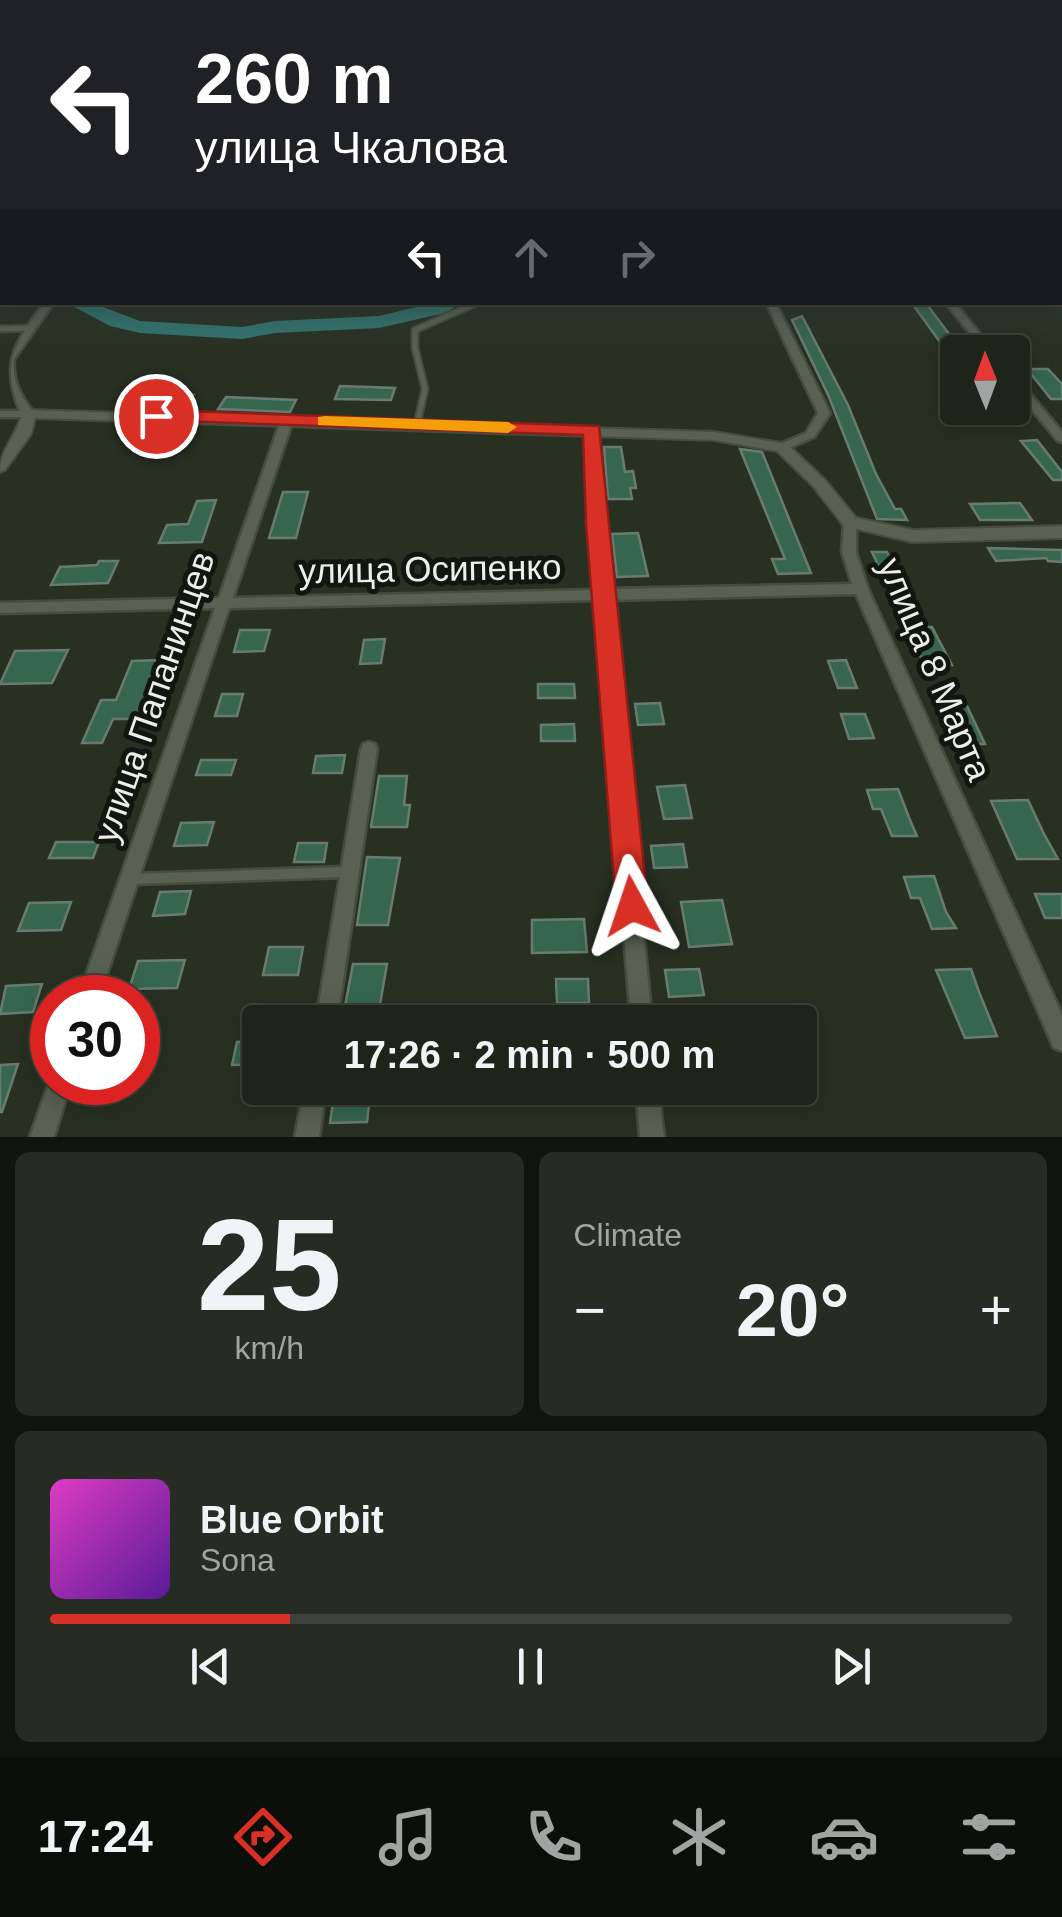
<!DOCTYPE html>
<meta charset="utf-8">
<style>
body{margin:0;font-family:Arial,sans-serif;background:#262c23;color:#f1f3f6;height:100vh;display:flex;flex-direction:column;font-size:38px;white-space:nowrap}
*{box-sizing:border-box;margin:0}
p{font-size:32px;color:#a1a4a2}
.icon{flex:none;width:55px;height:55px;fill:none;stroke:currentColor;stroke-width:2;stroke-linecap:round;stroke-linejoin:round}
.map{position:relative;height:1137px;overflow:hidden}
.side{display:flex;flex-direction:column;gap:15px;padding:15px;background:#10140e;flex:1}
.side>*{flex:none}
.top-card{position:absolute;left:0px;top:0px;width:1062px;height:305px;box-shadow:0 5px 25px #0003,0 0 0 2px #3c4139;background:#202124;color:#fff;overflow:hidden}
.needle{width:65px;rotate:359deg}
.controls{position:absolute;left:940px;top:335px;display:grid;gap:20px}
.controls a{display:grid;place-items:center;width:90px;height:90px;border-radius:10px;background:#1e241a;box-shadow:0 5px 25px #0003,0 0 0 2px #3c4139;font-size:50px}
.speed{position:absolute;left:30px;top:975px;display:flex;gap:20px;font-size:50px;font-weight:700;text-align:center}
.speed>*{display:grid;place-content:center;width:130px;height:130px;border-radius:50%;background:#1e241a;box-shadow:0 5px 25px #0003,0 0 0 2px #3c4139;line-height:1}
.speed .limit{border:15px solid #d22;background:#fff;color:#111}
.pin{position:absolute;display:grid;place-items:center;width:85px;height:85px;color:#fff;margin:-42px;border:5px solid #fff;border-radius:50%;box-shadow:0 2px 10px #0007}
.me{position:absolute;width:110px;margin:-55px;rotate:355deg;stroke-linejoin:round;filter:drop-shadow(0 0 8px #0008)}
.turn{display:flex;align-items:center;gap:35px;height:210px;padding:0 30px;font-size:45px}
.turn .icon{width:130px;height:130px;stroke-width:2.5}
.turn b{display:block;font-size:70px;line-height:85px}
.lanes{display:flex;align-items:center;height:95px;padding:0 30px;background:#0003;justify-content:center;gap:50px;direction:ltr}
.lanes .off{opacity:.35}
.big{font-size:75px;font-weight:700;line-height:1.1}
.side .widget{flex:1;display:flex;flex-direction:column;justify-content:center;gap:15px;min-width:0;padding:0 35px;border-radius:15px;background:#262c23}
.side .dial{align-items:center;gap:0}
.dial b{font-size:130px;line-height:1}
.song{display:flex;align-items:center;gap:30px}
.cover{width:120px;height:120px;border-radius:15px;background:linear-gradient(135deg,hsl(310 70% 55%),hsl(270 70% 35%))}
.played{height:10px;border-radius:5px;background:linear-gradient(90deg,#d93025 25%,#3c4139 25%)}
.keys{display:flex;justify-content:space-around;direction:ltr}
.heat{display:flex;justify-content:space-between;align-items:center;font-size:55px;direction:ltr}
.side .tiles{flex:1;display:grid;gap:15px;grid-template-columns:1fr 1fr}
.widget:last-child{grid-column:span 2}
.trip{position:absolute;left:242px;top:1005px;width:575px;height:100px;border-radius:10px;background:#1e241a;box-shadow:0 5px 25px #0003,0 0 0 2px #3c4139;font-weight:700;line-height:100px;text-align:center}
.menu{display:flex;height:160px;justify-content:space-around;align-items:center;background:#0c0e0a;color:#a1a4a2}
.menu .icon{width:70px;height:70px}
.menu .current{color:#d93025}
.menu b{font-size:45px;color:#f1f3f6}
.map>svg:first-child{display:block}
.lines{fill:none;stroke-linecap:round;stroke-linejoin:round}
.river{fill:#32736d;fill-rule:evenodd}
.building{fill:#36664e;stroke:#697b70;stroke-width:2.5}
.service-far2-casing{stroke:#454c40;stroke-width:6}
.service-far1-casing{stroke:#454c40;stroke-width:9}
.service-casing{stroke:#454c40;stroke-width:15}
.minor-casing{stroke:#454c40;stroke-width:5}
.tertiary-casing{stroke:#454c40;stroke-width:4}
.service-far2{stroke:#586152;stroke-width:4}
.service-far1{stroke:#586152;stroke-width:5}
.service{stroke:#586152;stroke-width:10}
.minor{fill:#586152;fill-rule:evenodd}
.tertiary{fill:#586152;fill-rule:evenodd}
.route{fill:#d93025;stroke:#8d1f18;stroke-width:2.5}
.slow{fill:#f59e0b}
.labels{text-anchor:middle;stroke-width:10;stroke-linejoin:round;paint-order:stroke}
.street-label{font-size:35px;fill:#eaf0e7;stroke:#131610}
</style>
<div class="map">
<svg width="1062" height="1137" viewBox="0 0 1062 1137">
<rect width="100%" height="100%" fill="#283022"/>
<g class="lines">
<path class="river" d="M1060 268H1062V278H1060Z
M0 285H2V295H0Z
M65 302H90L140 321 242 327 275 321 379 316 437 302H459L449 312 379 328 275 333 242 339 140 333 110 326Z"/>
</g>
<path class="building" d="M911 302H925L958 346V367Z
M802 316 848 405 876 474 895 509H901L907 520 877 519 829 397 792 320Z
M1027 369H1048L1062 384V399H1051Z
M340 386 395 388 391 400 335 399Z
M145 393 193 395 184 408 135 406Z
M226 397 296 400 290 412 218 409Z
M1037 440 1062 472V480H1053L1021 441Z
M604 447H621L625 472 633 471 636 488H630L632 499H608Z
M740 449 762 452 811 573 778 574 772 559H785Z
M283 492H308L296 538H269Z
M216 500 202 542 159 543 167 525 188 524 197 501Z
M1020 503 1032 520H980L970 504Z
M638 533 648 576 617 577 612 534Z
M988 548 1062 550V562L1048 561 1046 558 996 561Z
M872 552H887L924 627H932L952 665 925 666Z
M99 561H118L108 583 51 585 60 567 97 565Z
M240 630H270L264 651 234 652Z
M385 639 381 663 360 664 364 640Z
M68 650 52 683 0 684 15 651Z
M161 660 140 719H113L102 743H82L101 700H116L132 661Z
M846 660 857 688H838L828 661Z
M538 684H574L575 698H538Z
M222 694H243L237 716H215Z
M660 703 664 724 638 725 635 704Z
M967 706 985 744H965L948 707Z
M841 714H865L874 738 849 739Z
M574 724 575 741H541V725Z
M345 755 342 773H313L316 756Z
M201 760H236L231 775H196Z
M379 776H407L404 805H410L407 827H371Z
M685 785 692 818 664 819 657 787Z
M898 789 910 820 917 836H892L881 809H873L867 790Z
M1028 800 1044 834 1058 859H1017L991 801Z
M214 822 207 845 174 846 181 823Z
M56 842H99L93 858H49Z
M298 843H327L324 862H294Z
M683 844 687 867 654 868 651 846Z
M367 857 400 858 388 925H357Z
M934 876 946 912 956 928 932 929 920 898H911L904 877Z
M191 891 185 914 153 916 160 892Z
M1035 894H1062V918H1045Z
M722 900 732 944 689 947 681 902Z
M71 902 61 930 18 931 29 903Z
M584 919 587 952 532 953V920Z
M269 947H303L298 975H263Z
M185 960 177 988 129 989 138 961Z
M353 964H387L377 1022H342Z
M699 969 704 995 669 997 665 970Z
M971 969 979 992 997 1036 965 1038 936 970Z
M556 979H588L589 1003H557Z
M42 984 33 1012 0 1014 6 986Z
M260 1041V1064L232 1065 237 1042Z
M18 1064 2 1112H0V1065Z
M335 1088H371L367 1122 330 1123Z"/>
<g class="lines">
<defs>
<path id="service-far2" d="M473 305 479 302"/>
<path id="service-far1" d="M0 329 31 328
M417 424 425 389 415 348V330L479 302"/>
<path id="service" d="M133 879 346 872"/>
<path id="minor" d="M1060 246H1062V252H1060Z
M766 302H775L830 413 814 437 782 451 776 447 778 445 806 433 818 413Z
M945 302H954L995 352H985Z
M44 303 52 305 14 359C12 382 21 397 35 414L29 417H0V411H20C0 362 15 344 44 303Z
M1012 376 1016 377 1062 432V442L1058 441 1012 386Z
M287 417 293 420 233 598 596 590 590 524 587 430 593 427 599 430 604 524 610 589 852 584 842 552 844 522 850 518 855 519 856 522V552L868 589 1062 1015V1051L1054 1048 856 594 611 600 652 1022H631L597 600 229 608 99 998H78L215 608 0 613V603L219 598 281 420Z
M369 742 375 744 377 749 337 1022H316L361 749 363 744Z
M52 1074V1082H71L54 1137H30Z
M304 1088H326L319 1137H295Z
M636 1088H658L664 1137H640Z"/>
<path id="tertiary" d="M29 410 714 432 787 444 825 480 856 518 913 530 1062 526V538L913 542 844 526 813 486 777 451 714 440 35 418 31 434 5 470 0 472C0 449 16 437 22 414Z"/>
</defs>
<use href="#service-far2" class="service-far2-casing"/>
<use href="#service-far1" class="service-far1-casing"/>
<use href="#service" class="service-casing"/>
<use href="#minor" class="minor-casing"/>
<use href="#tertiary" class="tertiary-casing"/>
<use href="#service-far2" class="service-far2"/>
<use href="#service-far1" class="service-far1"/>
<use href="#service" class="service"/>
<use href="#minor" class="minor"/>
<use href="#tertiary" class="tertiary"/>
</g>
<linearGradient id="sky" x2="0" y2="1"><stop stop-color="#161a13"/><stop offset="0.54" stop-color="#424e4f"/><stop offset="1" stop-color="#424e4f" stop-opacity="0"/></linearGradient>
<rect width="1062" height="349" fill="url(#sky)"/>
<path class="route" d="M156 410 599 426 648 906 643 917 632 922 620 917 616 906 586 524 583 435 149 420 146 416Z"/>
<path class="slow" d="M325 416 508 422 517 427 508 433 318 425V417Z"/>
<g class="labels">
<g class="street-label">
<text transform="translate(430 569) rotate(-1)" y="12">улица Осипенко</text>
<text transform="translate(935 669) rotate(67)" y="12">улица 8 Марта</text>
<text transform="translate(154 697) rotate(-71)" y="12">улица Папанинцев</text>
</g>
</g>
</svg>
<div class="controls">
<a><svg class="needle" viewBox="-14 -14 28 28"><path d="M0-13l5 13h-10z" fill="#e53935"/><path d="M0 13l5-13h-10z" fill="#a1a4a2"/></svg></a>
</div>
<div class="speed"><div class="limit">30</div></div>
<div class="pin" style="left:156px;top:416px;background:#d93025"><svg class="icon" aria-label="arrive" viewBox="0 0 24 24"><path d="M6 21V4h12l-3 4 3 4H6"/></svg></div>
<svg class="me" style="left:632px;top:906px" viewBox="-20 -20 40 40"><path d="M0-17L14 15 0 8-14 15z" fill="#d93025" stroke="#fff" stroke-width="4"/></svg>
<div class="trip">17:26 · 2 min · 500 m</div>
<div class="top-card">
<div class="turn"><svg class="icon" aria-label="left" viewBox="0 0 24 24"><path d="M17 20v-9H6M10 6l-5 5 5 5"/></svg><div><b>260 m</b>улица Чкалова</div></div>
<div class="lanes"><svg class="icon" aria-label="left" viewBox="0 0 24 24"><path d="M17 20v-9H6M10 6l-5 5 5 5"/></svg><svg class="icon off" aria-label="ahead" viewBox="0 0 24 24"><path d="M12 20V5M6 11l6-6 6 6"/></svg><svg class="icon off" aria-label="right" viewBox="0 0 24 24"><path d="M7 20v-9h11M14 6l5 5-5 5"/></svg></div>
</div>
</div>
<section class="side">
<div class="tiles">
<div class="widget dial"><b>25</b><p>km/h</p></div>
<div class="widget"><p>Climate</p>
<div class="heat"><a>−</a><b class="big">20°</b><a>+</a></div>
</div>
<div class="widget">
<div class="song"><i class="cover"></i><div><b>Blue Orbit</b><p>Sona</p></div></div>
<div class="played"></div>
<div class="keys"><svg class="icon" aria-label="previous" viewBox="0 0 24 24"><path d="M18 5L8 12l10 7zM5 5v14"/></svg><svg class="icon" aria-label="pause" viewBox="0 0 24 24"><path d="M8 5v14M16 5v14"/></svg><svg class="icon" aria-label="next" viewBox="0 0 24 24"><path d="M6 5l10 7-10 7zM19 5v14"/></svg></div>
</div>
</div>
</section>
<nav class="menu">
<b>17:24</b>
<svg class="icon current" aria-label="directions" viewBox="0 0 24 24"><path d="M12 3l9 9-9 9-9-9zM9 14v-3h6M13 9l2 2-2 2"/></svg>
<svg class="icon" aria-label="music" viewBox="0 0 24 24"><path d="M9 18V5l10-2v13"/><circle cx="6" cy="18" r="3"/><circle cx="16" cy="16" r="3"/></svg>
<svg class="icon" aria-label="phone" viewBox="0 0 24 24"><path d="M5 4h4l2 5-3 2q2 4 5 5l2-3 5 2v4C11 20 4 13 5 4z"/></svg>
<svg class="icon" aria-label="climate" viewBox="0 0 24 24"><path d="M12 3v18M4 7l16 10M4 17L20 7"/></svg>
<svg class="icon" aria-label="car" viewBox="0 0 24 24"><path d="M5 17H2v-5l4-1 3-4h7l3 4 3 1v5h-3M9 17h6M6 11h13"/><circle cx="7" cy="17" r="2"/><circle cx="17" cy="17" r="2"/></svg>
<svg class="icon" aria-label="filters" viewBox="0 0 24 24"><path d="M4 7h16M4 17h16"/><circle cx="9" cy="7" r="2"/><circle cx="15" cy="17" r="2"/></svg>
</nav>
